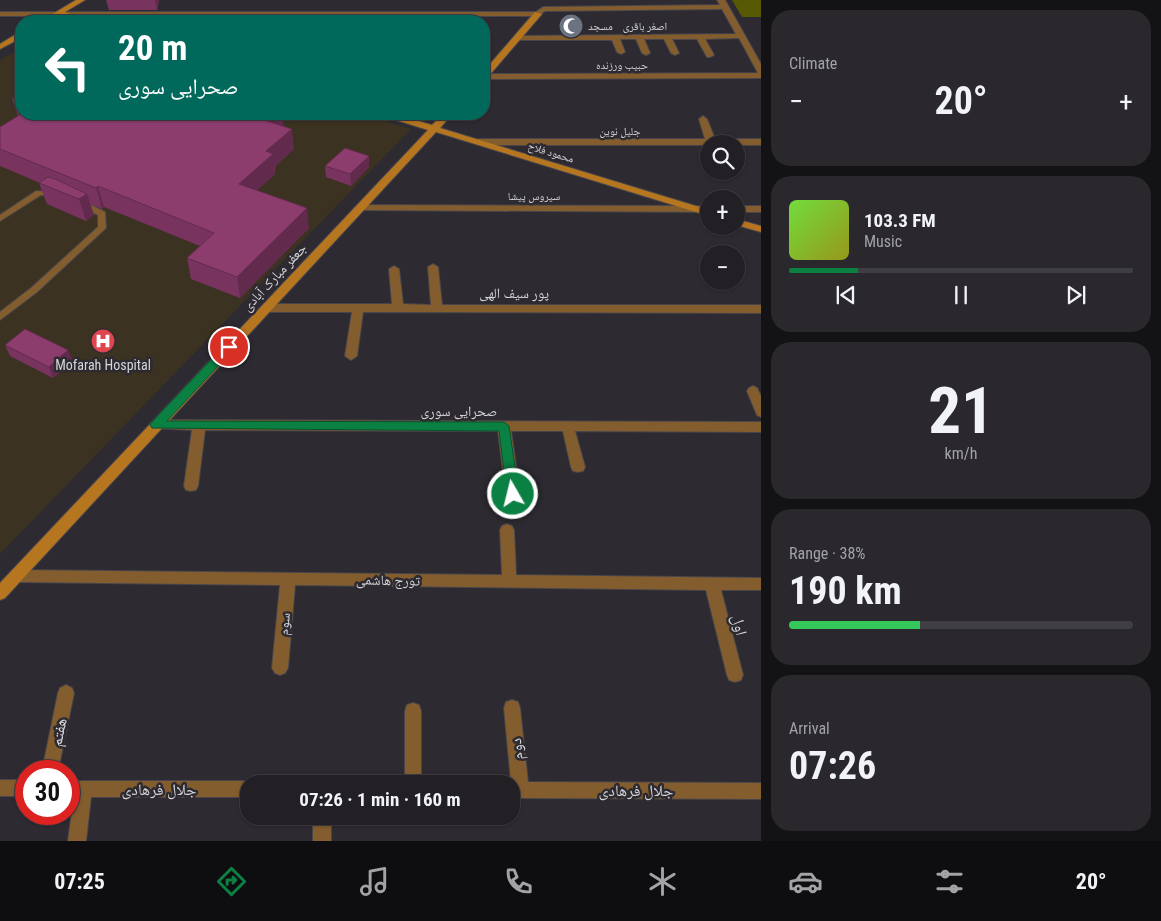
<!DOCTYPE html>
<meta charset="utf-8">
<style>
body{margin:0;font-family:"Roboto Condensed","Noto Naskh Arabic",sans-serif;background:#2a282d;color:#f1f3f6;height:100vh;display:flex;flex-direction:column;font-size:19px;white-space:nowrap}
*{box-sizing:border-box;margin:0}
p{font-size:16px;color:#a2a3a7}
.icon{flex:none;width:28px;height:28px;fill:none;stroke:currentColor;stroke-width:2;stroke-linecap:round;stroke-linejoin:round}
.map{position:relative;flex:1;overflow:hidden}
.details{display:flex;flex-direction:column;gap:10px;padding:10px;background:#131214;width:400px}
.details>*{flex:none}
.banner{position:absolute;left:15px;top:15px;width:475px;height:105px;border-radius:20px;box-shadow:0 1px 4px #0004,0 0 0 1px #3f3e42;background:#00695c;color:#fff;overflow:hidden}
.fabs{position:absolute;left:700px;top:135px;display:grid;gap:10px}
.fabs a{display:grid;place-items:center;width:45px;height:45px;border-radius:50%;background:#222025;box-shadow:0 1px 4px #0004,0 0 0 1px #3f3e42;font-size:25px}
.speed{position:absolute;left:15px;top:760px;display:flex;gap:10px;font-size:25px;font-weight:700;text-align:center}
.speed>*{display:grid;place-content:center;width:65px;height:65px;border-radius:50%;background:#222025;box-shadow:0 1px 4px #0004,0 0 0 1px #3f3e42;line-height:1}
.speed .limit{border:8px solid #d22;background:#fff;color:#111}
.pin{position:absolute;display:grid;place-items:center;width:42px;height:42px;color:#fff;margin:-21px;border:2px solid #fff;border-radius:50%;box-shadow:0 1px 5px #0007}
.me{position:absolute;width:55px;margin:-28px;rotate:352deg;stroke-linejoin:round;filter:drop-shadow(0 0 4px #0008)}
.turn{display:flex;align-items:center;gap:18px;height:105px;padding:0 20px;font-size:22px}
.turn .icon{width:65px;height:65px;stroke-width:2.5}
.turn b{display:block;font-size:35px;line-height:42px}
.big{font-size:38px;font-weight:700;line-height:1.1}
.details .widget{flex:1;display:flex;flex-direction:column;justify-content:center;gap:8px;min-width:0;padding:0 18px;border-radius:20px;background:#2a282d}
.details .dial{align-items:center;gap:0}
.dial b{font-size:65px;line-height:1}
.song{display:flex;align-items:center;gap:15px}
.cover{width:60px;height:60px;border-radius:8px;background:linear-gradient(135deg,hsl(100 70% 55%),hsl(60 70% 35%))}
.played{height:5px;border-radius:2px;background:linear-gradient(90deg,#0b8043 20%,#3f3e42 20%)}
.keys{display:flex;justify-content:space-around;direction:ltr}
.heat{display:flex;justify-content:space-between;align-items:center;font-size:28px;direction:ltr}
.charge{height:8px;border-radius:4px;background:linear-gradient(90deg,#34c759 38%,#3f3e42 0)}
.trip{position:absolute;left:240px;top:775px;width:280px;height:50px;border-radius:20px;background:#222025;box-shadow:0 1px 4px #0004,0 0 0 1px #3f3e42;font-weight:700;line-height:50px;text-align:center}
.dock{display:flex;height:80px;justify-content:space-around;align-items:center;background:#0e0d0f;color:#a2a3a7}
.dock .icon{width:35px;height:35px}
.dock .active{color:#0b8043}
.dock b{font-size:22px;color:#f1f3f6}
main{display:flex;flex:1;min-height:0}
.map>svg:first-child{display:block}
.medical{fill:#3c3222}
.green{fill:#575903}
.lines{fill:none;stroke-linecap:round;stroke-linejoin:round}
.lane-casing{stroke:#48464c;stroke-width:2}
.street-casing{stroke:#48464c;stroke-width:2}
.secondary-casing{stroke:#48464c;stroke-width:2}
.lane{fill:#845d2e;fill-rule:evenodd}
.street{fill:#845d2e;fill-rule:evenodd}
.secondary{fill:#b67620;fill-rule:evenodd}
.wall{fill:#78345f}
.shaded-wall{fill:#622b4d}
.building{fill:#8c3d6e;stroke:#622b4d}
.route{fill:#0b8043;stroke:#07532c}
.labels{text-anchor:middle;stroke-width:5;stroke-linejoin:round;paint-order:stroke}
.far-poi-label{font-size:11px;fill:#d5d5d8;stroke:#2d2b31;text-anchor:start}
.far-street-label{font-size:11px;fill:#d5d5d8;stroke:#2d2b31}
.street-label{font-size:14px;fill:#d5d5d8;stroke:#2d2b31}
.poi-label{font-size:14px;fill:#d5d5d8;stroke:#2d2b31}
.near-street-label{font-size:16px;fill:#d5d5d8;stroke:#2d2b31}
</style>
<main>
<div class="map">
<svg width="761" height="841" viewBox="0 0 761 841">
<rect width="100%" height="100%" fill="#2d2b31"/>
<path class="medical" d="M21 48V114H362L411 129 0 554V60Z"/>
<path class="green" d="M732 0H761V17H742Z"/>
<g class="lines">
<defs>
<path id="lane" d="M36 191 54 192 58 194 54 196 41 195 0 221V215Z
M77 201H83L105 212 106 228 37 292 0 320V312L31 288 98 227V215L77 205Z"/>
<path id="street" d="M717 0H725L761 64V78L484 79V74L758 73 739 38 705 39 714 55 710 57H707L697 39H672L679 53 675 55 671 53 664 39H644L650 53 646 55 642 53 636 39H620L625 52 621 54 617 52 612 40H518L514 38 518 36 736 34 722 9 545 11 538 16H0V12H536L543 7 720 5Z
M703 116 707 119 715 139H761V145H479L474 142 479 139H705L699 119Z
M359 205 709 206V212L355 210 354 208Z
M736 206H761V212H736Z
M433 264 438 267 442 305H761V313L363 312 357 356 351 360 345 356 352 312H266L260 308 266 304H392L389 269 394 266 399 269 403 304 431 305 428 267Z
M753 386 757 388 761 396V417L757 415 747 391 749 388Z
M156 420 761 422V432L575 431 585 467 583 471 578 472 573 471 571 467 563 431H511L520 494 518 498 513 499 508 498 506 494 498 431 205 430 198 486 196 490 191 491 186 490 184 486 192 430 152 428 150 425 152 422Z
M507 524 512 526 514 530 516 575 761 578V590H721L743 675 741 680 735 682 729 680 727 675 706 590 295 585 288 668 285 673 280 675 275 673 272 668 280 585 16 582 11 580 9 576 11 572 16 570 502 575 500 530 502 526Z
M66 685 72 688 74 693 58 771H42L58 693 60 688Z
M512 700 518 702 520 708 528 782 761 783V799L511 798V784H506L511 782 504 708 506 702Z
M413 703 419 705 421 711V784H405V711L407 705Z
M0 780H26V796H0Z
M69 781H249L255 784H249V797H91L86 841H68L74 797H69Z
M313 816H331V841H313Z"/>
<path id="secondary" d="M76 0H85L65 12 91 21H79L60 16 50 21H41Z
M535 12 542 14 487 78H484V71Z
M18 33H21V38L0 49V44Z
M382 114H394L432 125 443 114H452L440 128 709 210V216L436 132 5 598 0 600V583L428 130 383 116Z
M736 219 761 226V232L736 225Z"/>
</defs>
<use href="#lane" class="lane-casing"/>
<use href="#street" class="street-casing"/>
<use href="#secondary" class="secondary-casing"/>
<use href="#lane" class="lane"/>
<use href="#street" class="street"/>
<use href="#secondary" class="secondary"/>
</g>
<path class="wall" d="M106 0H159L157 10H109Z
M21 94V114H282L283 126 294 149 275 166V174L257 190 309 228 240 298 191 279 187 258 200 246 104 207 102 209 90 204 94 215 86 221 47 204 39 183H40L0 166V127L18 116 12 99Z
M369 156V167L351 186 326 177 325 166Z
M5 345 73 361 53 378 10 356Z"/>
<path class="shaded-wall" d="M155 0H159L157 10Z
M271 114H282L283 126 264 120Z
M292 129 294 149 274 166 275 174 242 204 239 184 266 151Z
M369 156V167L351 186 350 174Z
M98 186 104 207 102 209 96 188Z
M87 194 94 215 86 221 79 199Z
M307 208 309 228 240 298 237 277Z
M68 350 73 361 53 378 49 367Z"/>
<path class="building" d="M21 94V103L12 99Z
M21 114H271L264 120 292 129 266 151 273 154 239 184 307 208 237 277 187 258 214 233 98 186 96 188 0 149V127Z
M345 148 369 156 350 174 325 166Z
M48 177 55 179 87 194 79 199 39 183Z
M25 329 68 350 49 367 5 345Z"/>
<path class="route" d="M229 343 233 344 235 347 233 350 167 421 504 422 509 426 519 494 517 497H509L507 494 499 431 152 428 150 425 152 422 226 344Z"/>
<defs>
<symbol id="mosque-disc" viewBox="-11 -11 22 22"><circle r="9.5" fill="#6b7280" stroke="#2d2b31"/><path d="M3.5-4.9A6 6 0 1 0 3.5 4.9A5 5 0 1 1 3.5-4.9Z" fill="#fff"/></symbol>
<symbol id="hospital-disc" viewBox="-11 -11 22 22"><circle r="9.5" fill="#e0444e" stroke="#2d2b31"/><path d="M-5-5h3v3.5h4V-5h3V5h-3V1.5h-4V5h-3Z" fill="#fff"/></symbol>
</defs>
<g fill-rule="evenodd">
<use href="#mosque-disc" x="557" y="12" width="28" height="28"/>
<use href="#hospital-disc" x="89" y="327" width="28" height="28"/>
</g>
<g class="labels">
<g class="far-poi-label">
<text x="588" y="30">مسجد</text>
</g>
<g class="far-street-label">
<text x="645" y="30">اصغر باقری</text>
<text x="622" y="69">حبیب ورزنده</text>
<text x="620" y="135">جلیل نوین</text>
<text transform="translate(551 152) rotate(17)" y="4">محمود فلاح</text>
<text x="534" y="200">سیروس پیشا</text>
</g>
<g class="street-label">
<text transform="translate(274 277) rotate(-47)" y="5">جعفر مبارک آبادی</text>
<text x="514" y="298">پور سیف الهی</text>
<text x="459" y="416">صحرایی سوری</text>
<text transform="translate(388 580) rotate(1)" y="5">تورج هاشمی</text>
<text transform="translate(284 624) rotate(-85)" y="5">سوم</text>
</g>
<g class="poi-label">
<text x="103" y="370">Mofarah Hospital</text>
</g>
<g class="near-street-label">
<text transform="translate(740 625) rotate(76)" y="6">اول</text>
<text transform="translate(58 732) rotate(-78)" y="6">هفتم</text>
<text transform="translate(516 749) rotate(-95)" y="6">دوم</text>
<text x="159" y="795">جلال فرهادی</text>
<text x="636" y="796">جلال فرهادی</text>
</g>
</g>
</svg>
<div class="fabs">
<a><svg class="icon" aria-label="search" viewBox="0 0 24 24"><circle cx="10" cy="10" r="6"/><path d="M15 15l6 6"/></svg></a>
<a>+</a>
<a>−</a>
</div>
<div class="speed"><div class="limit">30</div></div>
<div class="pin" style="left:229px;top:347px;background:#d93025"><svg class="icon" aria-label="arrive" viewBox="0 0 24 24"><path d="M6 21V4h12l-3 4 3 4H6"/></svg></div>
<svg class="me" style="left:513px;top:494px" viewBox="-20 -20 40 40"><circle r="17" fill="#0b8043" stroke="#fff" stroke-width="3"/><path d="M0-11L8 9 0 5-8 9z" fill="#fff"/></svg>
<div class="trip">07:26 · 1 min · 160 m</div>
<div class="banner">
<div class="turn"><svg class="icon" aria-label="left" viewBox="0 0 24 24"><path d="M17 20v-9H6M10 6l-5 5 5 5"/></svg><div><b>20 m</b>صحرایی سوری</div></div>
</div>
</div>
<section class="details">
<div class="widget"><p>Climate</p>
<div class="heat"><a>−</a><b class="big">20°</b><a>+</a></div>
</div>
<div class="widget">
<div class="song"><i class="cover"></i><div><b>103.3 FM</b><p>Music</p></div></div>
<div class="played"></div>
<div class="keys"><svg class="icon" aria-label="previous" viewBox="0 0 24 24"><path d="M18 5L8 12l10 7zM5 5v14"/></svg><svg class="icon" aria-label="pause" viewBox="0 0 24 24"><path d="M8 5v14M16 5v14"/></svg><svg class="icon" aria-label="next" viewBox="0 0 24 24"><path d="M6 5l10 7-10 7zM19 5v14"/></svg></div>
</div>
<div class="widget dial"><b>21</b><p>km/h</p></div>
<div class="widget"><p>Range · 38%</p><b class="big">190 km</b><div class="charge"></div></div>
<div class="widget"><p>Arrival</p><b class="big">07:26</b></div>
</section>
</main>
<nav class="dock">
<b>07:25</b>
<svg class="icon active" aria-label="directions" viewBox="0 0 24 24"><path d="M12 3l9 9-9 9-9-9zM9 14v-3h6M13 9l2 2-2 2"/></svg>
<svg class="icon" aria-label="music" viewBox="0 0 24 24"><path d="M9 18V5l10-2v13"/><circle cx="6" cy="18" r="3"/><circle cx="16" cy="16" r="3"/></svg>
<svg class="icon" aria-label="phone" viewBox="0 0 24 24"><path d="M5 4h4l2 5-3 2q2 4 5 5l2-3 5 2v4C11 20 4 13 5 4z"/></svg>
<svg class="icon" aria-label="climate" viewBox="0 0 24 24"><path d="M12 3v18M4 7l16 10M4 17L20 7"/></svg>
<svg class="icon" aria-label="car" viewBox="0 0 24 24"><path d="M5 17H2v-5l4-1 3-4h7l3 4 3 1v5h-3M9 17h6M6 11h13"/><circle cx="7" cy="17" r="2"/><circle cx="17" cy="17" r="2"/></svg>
<svg class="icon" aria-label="filters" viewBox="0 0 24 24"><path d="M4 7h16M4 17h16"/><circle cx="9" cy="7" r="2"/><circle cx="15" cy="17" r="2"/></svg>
<b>20°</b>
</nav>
